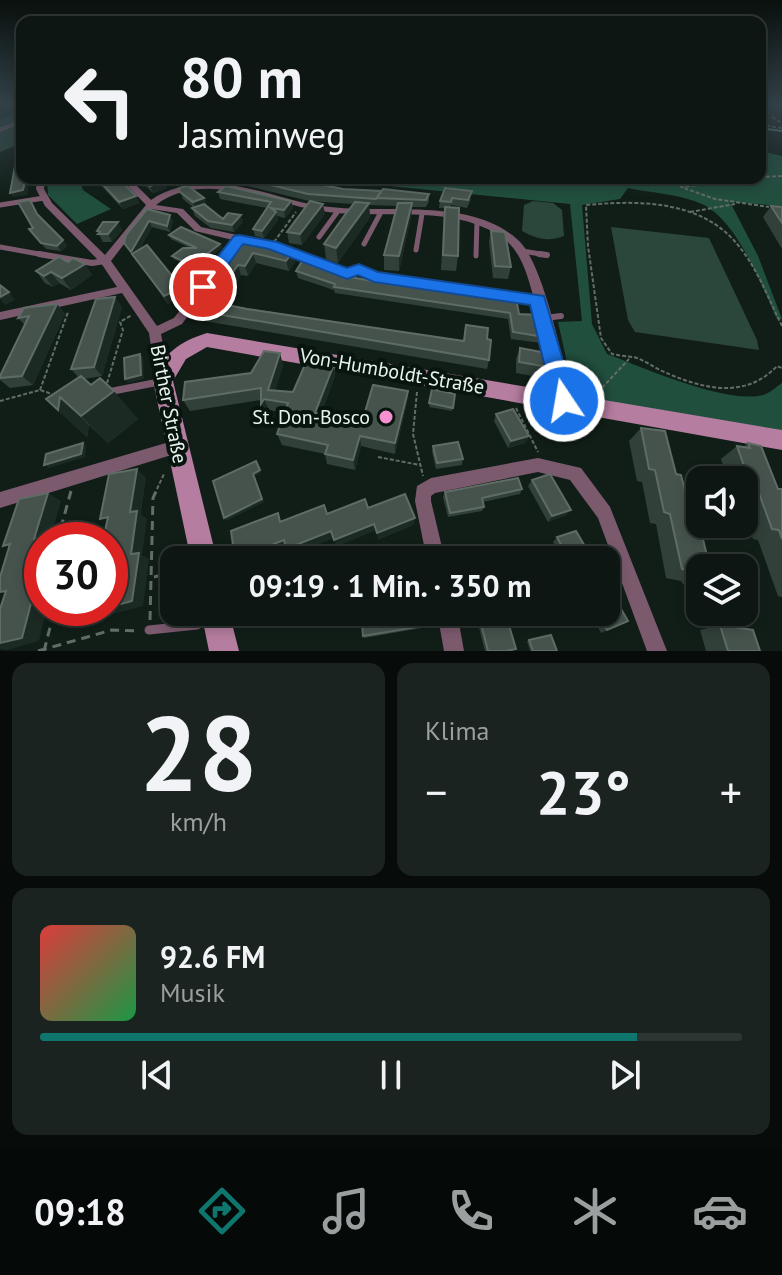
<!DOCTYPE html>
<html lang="de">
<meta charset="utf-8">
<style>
body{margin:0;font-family:"PT Sans",sans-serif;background:#1b2320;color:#f1f3f6;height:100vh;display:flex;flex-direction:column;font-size:30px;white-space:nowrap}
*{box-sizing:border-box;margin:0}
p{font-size:26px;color:#9a9f9f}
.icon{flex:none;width:44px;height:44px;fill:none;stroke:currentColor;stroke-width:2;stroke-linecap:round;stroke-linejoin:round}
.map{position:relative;height:651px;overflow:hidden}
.sheet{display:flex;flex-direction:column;gap:12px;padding:12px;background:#070c0a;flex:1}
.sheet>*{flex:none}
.guide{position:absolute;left:16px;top:16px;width:750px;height:168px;border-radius:16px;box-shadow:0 4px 12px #0003,0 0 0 2px #2d3532;background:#0d1612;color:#f1f3f6;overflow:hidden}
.controls{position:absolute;left:686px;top:466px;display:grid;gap:16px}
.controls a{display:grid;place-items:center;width:72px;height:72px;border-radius:16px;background:#0d1612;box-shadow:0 4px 12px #0003,0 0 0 2px #2d3532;font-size:40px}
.speed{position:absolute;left:24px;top:522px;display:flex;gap:16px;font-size:40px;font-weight:700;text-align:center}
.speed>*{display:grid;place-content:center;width:104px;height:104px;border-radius:50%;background:#0d1612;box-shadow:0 4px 12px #0003,0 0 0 2px #2d3532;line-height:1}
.speed .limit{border:12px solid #d22;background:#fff;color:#111}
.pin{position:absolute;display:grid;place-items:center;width:68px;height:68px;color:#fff;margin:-34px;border:4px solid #fff;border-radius:50%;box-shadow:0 2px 8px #0007}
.me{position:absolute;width:88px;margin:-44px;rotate:348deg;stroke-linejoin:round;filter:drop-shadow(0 0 6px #0008)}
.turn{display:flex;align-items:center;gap:28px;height:168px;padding:0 32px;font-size:36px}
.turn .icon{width:104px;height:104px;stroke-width:2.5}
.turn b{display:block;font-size:56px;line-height:68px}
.big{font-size:60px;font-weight:600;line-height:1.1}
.sheet .tile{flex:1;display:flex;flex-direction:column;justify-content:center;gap:12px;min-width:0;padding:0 28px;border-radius:16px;background:#1b2320}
.sheet .dial{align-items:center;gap:0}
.dial b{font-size:104px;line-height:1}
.song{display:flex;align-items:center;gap:24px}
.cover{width:96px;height:96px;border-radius:12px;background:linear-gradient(135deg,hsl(0 70% 55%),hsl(140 70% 35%))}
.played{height:8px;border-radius:4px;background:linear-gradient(90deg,#0f766e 85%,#2d3532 85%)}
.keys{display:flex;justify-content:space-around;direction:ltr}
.heat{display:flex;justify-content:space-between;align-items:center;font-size:44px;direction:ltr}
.sheet .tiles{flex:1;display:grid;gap:12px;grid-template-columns:1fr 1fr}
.tile:last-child{grid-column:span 2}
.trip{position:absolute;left:160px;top:546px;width:460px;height:80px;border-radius:16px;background:#0d1612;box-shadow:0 4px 12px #0003,0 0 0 2px #2d3532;font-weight:600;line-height:80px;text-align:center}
.tab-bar{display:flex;height:128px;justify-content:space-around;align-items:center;background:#050907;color:#9a9f9f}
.tab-bar .icon{width:56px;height:56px}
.tab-bar .active{color:#0f766e}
.tab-bar b{font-size:36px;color:#f1f3f6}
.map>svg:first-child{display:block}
.green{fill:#2b463b}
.forest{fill:#214f3e}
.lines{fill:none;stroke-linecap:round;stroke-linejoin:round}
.stream{stroke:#688b7e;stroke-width:2}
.path-far1{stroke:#626d68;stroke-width:2;stroke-dasharray:4 2;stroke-linecap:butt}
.path{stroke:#626d68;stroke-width:3;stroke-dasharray:9 6;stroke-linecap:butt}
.lane-far4{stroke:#7c5a6e;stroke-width:4}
.lane-far3{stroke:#7c5a6e;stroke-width:5}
.lane-far2{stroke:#7c5a6e;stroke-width:6}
.lane-far1{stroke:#7c5a6e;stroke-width:7}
.lane{stroke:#7c5a6e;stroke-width:9}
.street{fill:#7c5a6e;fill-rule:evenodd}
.secondary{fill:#b57d9f;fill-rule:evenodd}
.wall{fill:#32403a}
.shaded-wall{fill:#1c2a24}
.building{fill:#46534d;stroke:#5f6c66;stroke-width:2}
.route{fill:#1a73e8;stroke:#114b97;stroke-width:2}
.poi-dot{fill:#f690d0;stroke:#08150f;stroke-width:3}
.labels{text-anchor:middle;stroke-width:8;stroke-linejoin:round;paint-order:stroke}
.street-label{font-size:20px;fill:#eaf3ef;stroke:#08150f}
.poi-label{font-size:20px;fill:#eaf3ef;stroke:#08150f;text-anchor:end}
</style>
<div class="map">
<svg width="782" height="651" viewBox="0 0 782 651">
<rect width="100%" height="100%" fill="#111e18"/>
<path class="green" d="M22 110V143L0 152V119Z
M533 201 553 203 562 210 564 236C547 242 537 239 522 231L524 205Z
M611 227 709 238 757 340 759 350 635 332 628 320Z"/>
<path class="forest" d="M760 151 782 156V206L730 202 758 256 782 319H777C761 285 738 221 702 204 680 194 651 193 628 188L620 199 582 205 592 324 607 354C642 367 731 407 766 394 771 392 777 386 782 383V433L605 403 570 376 558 322 582 321 570 204 309 178H760Z
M47 178H79L83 190 111 209 77 224 48 195Z"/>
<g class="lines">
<path class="stream" d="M760 128 782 131"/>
<path class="path-far1" d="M772 117 782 123
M760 125 782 128
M760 177 782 176
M755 178 681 187 715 199 769 207
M690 212 735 204
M274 242 296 212
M782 326C769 300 759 272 741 249 705 200 641 200 586 205L588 246 601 338 612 354C620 356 629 356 637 358 645 361 652 366 660 370 699 388 744 401 777 366L782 368
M107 383 123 330 120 322 132 315
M40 390 68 312
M417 392 413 434 423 476
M598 392 629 359
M0 401 40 390 52 394
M516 408 538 452
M378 457 420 465
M157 489 164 474"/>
<path class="path" d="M65 540 67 526 62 524 71 491
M154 577 174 572
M150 620 153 498 158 487
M38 651 112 630 138 631
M44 651 55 608"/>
<path class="lane-far4" d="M760 114 766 116
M0 130 22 121"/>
<path class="lane-far3" d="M0 205 44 198
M319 237 338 211
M364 244 381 212
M0 247 50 256
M416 250 422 214
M287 251 300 256
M522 251 547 255
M476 256 477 221"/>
<path class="lane-far2" d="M39 254 92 263 105 261
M294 254 347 273 359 269
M539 254 547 255
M180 271 203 287
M545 318 561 316"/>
<path class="lane-far1" d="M108 392 159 382"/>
<path class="lane" d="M149 630 197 625 208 620"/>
<path class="street" d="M37 178H45L44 189 52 203 105 255 146 205 120 178H129L151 200C170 187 192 183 215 184 252 185 286 201 322 206 381 215 471 196 518 240 544 263 564 365 571 401L569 405 564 407 559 405 557 401 536 304 374 281 354 269 359 266 376 274 533 295C526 271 520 247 497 234 447 204 383 219 328 212 289 207 253 190 214 189 192 188 173 192 156 205L183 209 201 227 259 240 260 242 255 245 242 242 182 324 161 334 170 381 168 385 163 387 158 385 156 381 149 333 122 293 0 320V312L117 287 101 263 45 206 36 189ZM151 209 177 213 195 231 233 240 174 318 157 326 111 261Z
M176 440 181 442 184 447 181 452 0 508V492Z
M538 458 581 468 610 507 667 651H647L598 518 570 480 538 472 435 493 431 496V501L445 560H427L415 501 417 486 431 478Z
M437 612H457L464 651H444Z"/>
<path class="secondary" d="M207 333 782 430V450L207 347 186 359 173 381 217 560H191L153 381C163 353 179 342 207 333Z
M201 612H229L239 651H209Z"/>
</g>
<path class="wall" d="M94 178H113L136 196 139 203 123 209Z
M135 178H161L167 188 153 193 146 186 143 187Z
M234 178H289L343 189 429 194V201L426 207H412L411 217 399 271 384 270V255L397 206 369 205 370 217 338 263 326 259 324 244 353 204 309 201 235 183Z
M179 188 204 198 207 205H206L223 219 243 222 234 232 211 228 195 216 192 208H194L183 199Z
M445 188 471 199 467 208 451 205 450 208 458 256 456 271 441 270 444 208H439L440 201Z
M218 192 291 201 293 208 285 218 277 216 278 220 264 238 255 236 253 229 267 208 220 199Z
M30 200 39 216 63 240 67 246 61 251 46 249 29 229 33 228Z
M771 206 782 207V249L763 217Z
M147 209 173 221 170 232 152 227 139 250 182 288 185 295 168 304 124 243Z
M325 214 302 245 289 243 287 232Z
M122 230 112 242H103L97 231Z
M491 231 511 267 508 279 493 278 489 242Z
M169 235 220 244 222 248 194 268 174 259 172 256 190 248 171 239Z
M236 243 293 252 295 262 289 271 256 263 248 276 241 275 222 304 449 340 463 341 487 339 489 360 487 369 192 319 187 309 237 245Z
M68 262 85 264 92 275 71 290 59 283 53 287 45 283 36 271Z
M331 267V272L339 275 394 285 506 300 507 297 519 314 544 337 541 343 511 339 508 319 335 293 334 290 298 278 296 271Z
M57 304 65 314 33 385 10 388 0 380V376L25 325 18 318Z
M122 307 102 376 84 379 138 419 108 443 89 425 87 437 46 399 78 377 71 369Z
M520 348 548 367 543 378 516 373V359Z
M334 364 335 376 321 414 362 422 408 391 407 402 395 454 361 446 355 470 327 464 325 454 282 445 277 434 285 413 269 410 266 415 261 400 190 411 183 400 251 373 283 365 275 391 293 392Z
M432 389 455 394 452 411 429 407Z
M496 414 529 436 525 443 508 448 494 421Z
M641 428 700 568V583L695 586 684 585 681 581 666 578 656 524 650 523 642 482 637 481 629 441Z
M748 443 778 489H782V597L778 596 758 540 753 539 744 513V480H728L721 459 737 446 743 447Z
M433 446 463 459 462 465 436 469 432 452Z
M532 480 571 510 566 515 548 522 528 486Z
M522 489 520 494 483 502 484 507 482 511 448 517 443 497 445 492Z
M557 537 593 560H562L553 542Z
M475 612H505L516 649 512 651H485Z
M590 612H606L628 621 601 633Z
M429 625 428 627 364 638 363 636Z
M720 625 760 651H706L700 630Z
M529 640 557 651H530L527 641Z"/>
<path class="shaded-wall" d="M26 178H30L27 195 13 197 10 193Z
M142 179 146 186 143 187 139 180Z
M164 181 167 188 153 193 150 186Z
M136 196 139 203 123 209 119 202Z
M204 198 207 205 196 210 193 202Z
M291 201 293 208 285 218 284 210Z
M369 203 370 217 338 263 336 248Z
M412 203 411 217 399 271V256Z
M323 204 325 214 302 245 300 234Z
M276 212 278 220 264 238 262 231Z
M170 215 173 221 170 232 167 226Z
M241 215 243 222 234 232 232 225Z
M149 221 152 227 134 258 131 252Z
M118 222 122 230 112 242 108 234Z
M63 240 67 246 61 251 57 246Z
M220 244 222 248 194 268 192 265Z
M293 252 295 262 289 271 286 261Z
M253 253 256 263 248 276 245 266Z
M85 264 92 275 71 290 62 278Z
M238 265 241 275 221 304 224 310 214 299Z
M51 272 59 283 53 287 44 276Z
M182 288 185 295 168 304 164 296Z
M9 292 15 300 5 305 0 299V297Z
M115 297 122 307 102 376 94 367Z
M57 304 65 314 33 385 22 376Z
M280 353 283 365 272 401 268 390Z
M140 354 143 357 144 379 128 383 125 379Z
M334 364 335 376 317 424 315 413Z
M114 391 138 419 108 443 81 416Z
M408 391 407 402 395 454V443Z
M60 397 89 425 87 437 58 410Z
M264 399 269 410 266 415 261 404Z
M360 436 361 446 355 470 353 460Z
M529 436 525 443 508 448 511 441Z
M83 443 86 446 85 457 49 468 44 465Z
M256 461 261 473 255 476 264 502 226 521 224 518 253 474Z
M137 469 146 478 141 514 147 519 142 555 149 559 143 606 113 614 100 609 110 608 130 512Z
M48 493 61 501 50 540H42V608H47L39 641 7 650 0 649V643L28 586 34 539Z
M571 510 566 515 548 522 552 516Z
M415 518 414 525 378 540 377 533Z
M374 524V531L336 547 334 540Z
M331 531 334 538 290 556 286 549Z
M284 540 288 547 256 560 235 559Z"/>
<path class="building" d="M22 165V178H26L23 190 10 193 15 166Z
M97 178H113L114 180 119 179 136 196 119 202Z
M137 178H161L164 181 150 186 142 179 139 180Z
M242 178H289L343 189 381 191 376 199 308 194Z
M188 186 204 198 193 202 180 192 179 188Z
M226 186 291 201 284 210 271 208 276 212 262 231 253 229 271 202 218 192Z
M445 188 472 191 468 200 452 198 451 202 440 201Z
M383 189 429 194 426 200 377 198Z
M30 200 37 214 63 240 57 246 41 243 29 229 33 228 18 202Z
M310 201 323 204 300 234 287 232Z
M355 202 369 203 336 248 324 244 344 216Z
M398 203H412L399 256 384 255Z
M204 204 223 219 228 213 241 215 232 225 208 221 192 208Z
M771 206 782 207V223Z
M445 207 459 208 458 256 443 255Z
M147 209 170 215 167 226 149 221 131 252 124 243 126 235Z
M103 222H118L108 234H98L100 232 97 231Z
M181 227 220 244 192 265 172 256 183 248H197L169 235Z
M491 231 505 232 511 267 495 266Z
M241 237 274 243 285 247 284 250 293 252 286 261 253 253 245 266 238 265 214 299H220L217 303 247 309 464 341 466 325 488 328 487 339 491 340 489 360 187 309 235 245 242 247 236 243Z
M147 245 182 288 164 296 132 254Z
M59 257 68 262 73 258 85 264 62 278 51 272 44 276 36 271Z
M303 260 331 267 330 272 339 275 394 285 474 293V296L507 300V297L516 298 519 314 539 315 544 337 513 332 510 313 334 287 335 284 296 271Z
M0 285 9 292 0 297Z
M115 297 94 367 71 369 96 299Z
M57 304 22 376 0 378V376L29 316 18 318 24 308Z
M520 348 547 353 548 367 519 362Z
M264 351 280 353 268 390 293 392 307 360 334 364 315 413 362 422 373 385 408 391 395 443 360 436 353 460 325 454 328 445 277 434 288 403 264 399 261 404V388L183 400 185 382 251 373Z
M140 354 141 375 125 379 124 358Z
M81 376 91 385 100 378 114 391 81 416 60 397 58 410 46 399Z
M432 389 455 394 453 408 429 403Z
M513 409 529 436 511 441 496 414Z
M641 428 665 431 676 474 681 475 692 518 698 519 710 568H700V576L698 573 682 569 670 514 664 512 655 470 649 469Z
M458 442 463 459 437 463 433 446Z
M83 443 81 454 44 465 46 454Z
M748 443 761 446 778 489H782V539L779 530 772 529 756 485 750 483 737 446 750 448Z
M256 461 260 470 253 474 262 499 224 518 213 481Z
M137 469 130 512 137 511 131 554 139 553 132 601 110 607V540H103L108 517 100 519 109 474Z
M550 474 571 510 552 516 532 480Z
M518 478 522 489 482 498 484 507 450 513 445 492Z
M48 493 34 539 42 537 28 586 36 584 22 638 0 643V609L6 591 0 592V577L10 544 3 546 19 499Z
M405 494 415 518 377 533 374 524 334 540 331 531 286 549 284 540 235 559 231 531 278 513 280 522 324 505 327 514 365 499 368 508Z
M576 531 593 560H569L557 537Z
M486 549 490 560H460L458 555Z
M520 551 523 560H510L508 554Z
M606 583 628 621 607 630 597 612H606Z
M361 612H427L429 625 363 636Z
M478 612H505L516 649 506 651H488Z
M720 625 753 630 760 651H728Z
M551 635 557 651H533L529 640Z"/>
<linearGradient id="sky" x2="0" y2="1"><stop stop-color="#09100d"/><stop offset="0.53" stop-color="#324148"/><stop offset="1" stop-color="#324148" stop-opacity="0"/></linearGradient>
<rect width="782" height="197" fill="url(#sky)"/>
<path class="route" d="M239 235 277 242 347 268 359 264 378 272 544 296 575 401 571 407 564 410 557 407 553 401 530 305 374 282 358 275 347 279 269 249 243 244 209 291H197L195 287 197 283 234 236Z"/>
<circle class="poi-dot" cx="386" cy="417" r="8"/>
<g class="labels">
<g class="street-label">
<text transform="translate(392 371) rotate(10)" y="7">Von-Humboldt-Straße</text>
<text transform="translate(169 404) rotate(79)" y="7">Birther Straße</text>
</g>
<g class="poi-label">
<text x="370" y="424">St. Don-Bosco</text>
</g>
</g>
</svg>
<div class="controls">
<a><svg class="icon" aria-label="sound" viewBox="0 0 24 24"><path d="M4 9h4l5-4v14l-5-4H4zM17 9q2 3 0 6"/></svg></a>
<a><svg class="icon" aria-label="layers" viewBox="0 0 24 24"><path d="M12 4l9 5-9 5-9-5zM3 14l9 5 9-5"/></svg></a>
</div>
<div class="speed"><div class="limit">30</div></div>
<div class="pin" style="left:203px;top:287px;background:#d93025"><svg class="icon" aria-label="arrive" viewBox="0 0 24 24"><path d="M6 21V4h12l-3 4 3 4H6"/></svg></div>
<svg class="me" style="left:564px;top:401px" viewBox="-20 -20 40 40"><circle r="17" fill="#1a73e8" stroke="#fff" stroke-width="3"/><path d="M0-11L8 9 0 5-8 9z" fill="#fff"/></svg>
<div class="trip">09:19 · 1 Min. · 350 m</div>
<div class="guide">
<div class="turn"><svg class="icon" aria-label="left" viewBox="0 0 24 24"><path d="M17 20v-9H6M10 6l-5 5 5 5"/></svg><div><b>80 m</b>Jasminweg</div></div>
</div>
</div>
<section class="sheet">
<div class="tiles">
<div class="tile dial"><b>28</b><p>km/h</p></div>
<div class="tile"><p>Klima</p>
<div class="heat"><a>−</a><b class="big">23°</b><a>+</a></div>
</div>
<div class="tile">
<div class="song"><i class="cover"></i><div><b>92.6 FM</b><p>Musik</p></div></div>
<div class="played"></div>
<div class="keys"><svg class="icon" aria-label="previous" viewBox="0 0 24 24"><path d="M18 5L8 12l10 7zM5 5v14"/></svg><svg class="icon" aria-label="pause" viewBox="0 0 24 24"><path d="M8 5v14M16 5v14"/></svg><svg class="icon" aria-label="next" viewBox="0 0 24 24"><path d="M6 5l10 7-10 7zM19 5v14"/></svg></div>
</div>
</div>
</section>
<nav class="tab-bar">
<b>09:18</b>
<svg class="icon active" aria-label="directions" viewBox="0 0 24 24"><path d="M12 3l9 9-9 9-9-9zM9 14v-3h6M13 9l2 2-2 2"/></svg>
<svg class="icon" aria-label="music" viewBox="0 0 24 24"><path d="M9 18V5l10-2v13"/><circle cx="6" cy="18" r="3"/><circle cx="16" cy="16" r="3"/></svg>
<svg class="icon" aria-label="phone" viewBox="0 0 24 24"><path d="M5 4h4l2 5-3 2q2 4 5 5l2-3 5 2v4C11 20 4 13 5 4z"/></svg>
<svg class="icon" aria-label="climate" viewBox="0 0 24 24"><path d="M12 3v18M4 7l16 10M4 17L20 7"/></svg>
<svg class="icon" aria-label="car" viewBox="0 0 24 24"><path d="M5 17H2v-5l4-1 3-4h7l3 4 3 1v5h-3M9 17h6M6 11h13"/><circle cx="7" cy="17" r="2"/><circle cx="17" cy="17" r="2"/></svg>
</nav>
